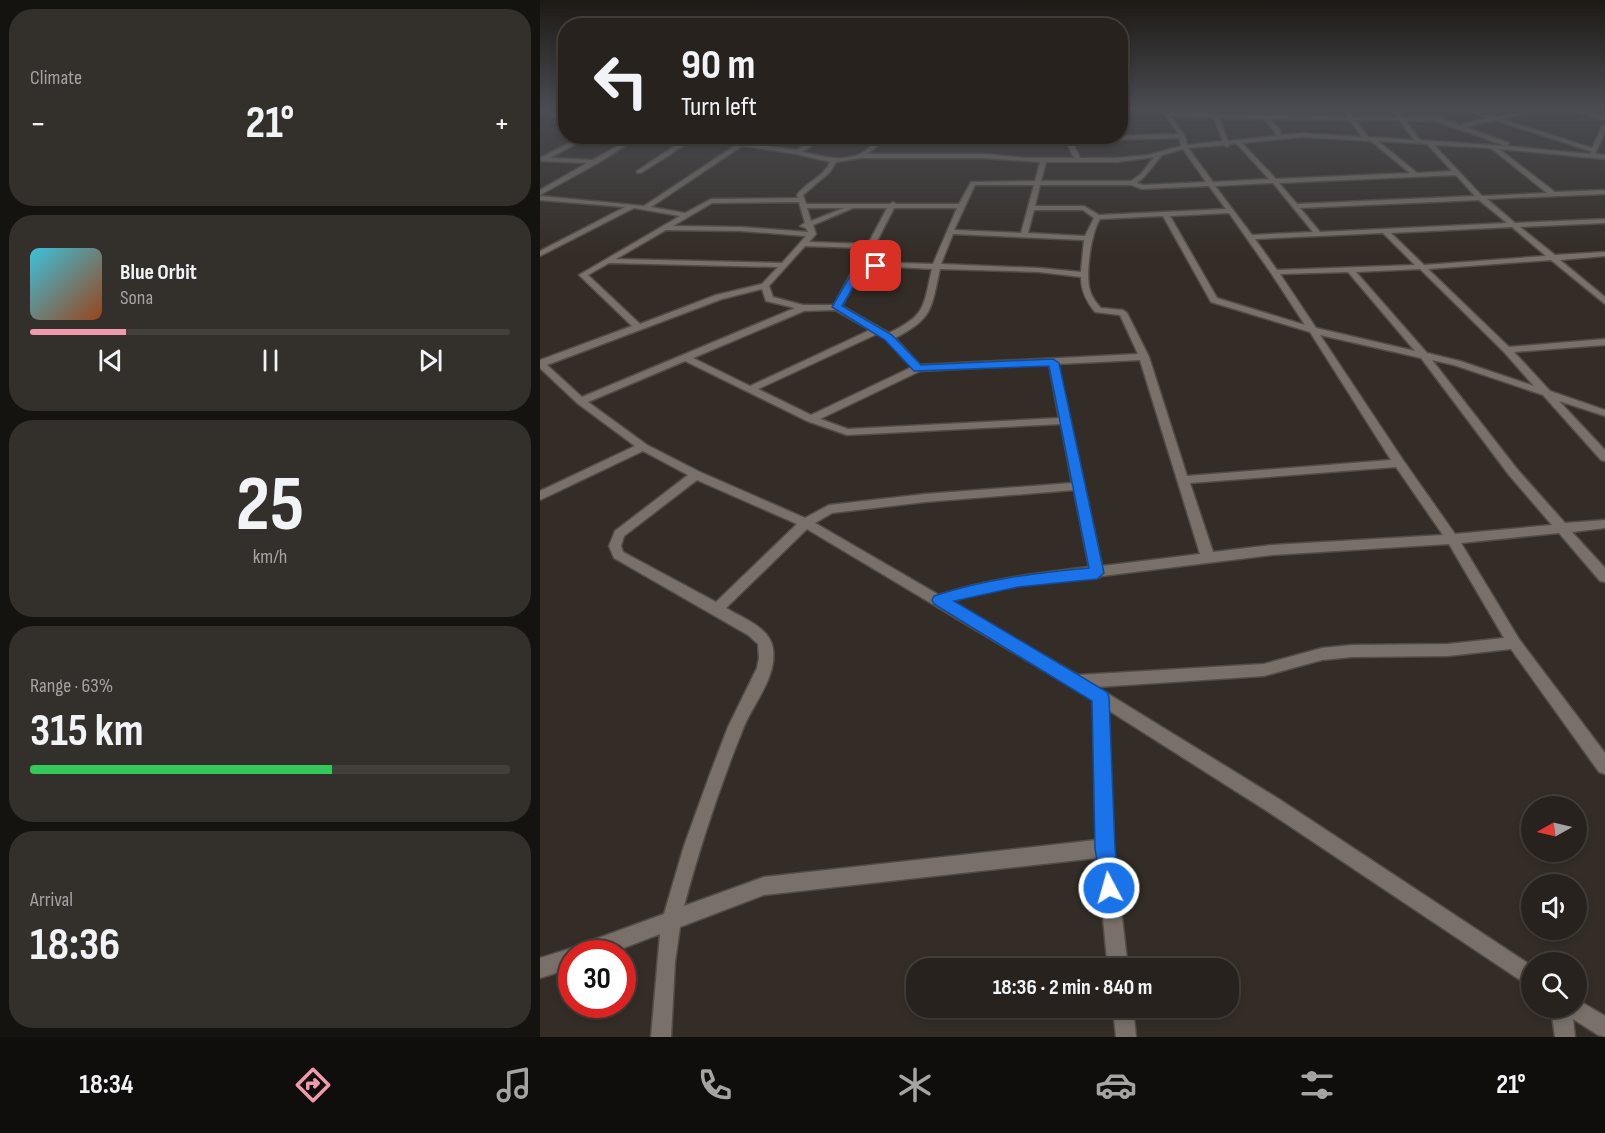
<!DOCTYPE html>
<meta charset="utf-8">
<style>
body{margin:0;font-family:"Sofia Sans Condensed",sans-serif;background:#332f2a;color:#f1f3f6;height:100vh;display:flex;flex-direction:column;font-size:22px;white-space:nowrap}
*{box-sizing:border-box;margin:0}
p{font-size:20px;color:#a4a4a4}
.icon{flex:none;width:33px;height:33px;fill:none;stroke:currentColor;stroke-width:2;stroke-linecap:round;stroke-linejoin:round}
.map{position:relative;flex:1;overflow:hidden}
.panel{display:flex;flex-direction:column;gap:9px;padding:9px;background:#151310;width:540px}
.panel>*{flex:none}
.guide{position:absolute;left:18px;top:18px;width:570px;height:126px;border-radius:24px;box-shadow:0 3px 9px #0003,0 0 0 2px #433f3b;background:#27221d;color:#f1f3f6;overflow:hidden}
.needle{width:39px;rotate:262deg}
.controls{position:absolute;left:981px;top:796px;display:grid;gap:12px}
.controls a{display:grid;place-items:center;width:66px;height:66px;border-radius:50%;background:#27221d;box-shadow:0 3px 9px #0003,0 0 0 2px #433f3b;font-size:30px}
.speed{position:absolute;left:18px;top:940px;display:flex;gap:12px;font-size:30px;font-weight:700;text-align:center}
.speed>*{display:grid;place-content:center;width:78px;height:78px;border-radius:50%;background:#27221d;box-shadow:0 3px 9px #0003,0 0 0 2px #433f3b;line-height:1}
.speed .limit{border:9px solid #d22;background:#fff;color:#111}
.pin{position:absolute;display:grid;place-items:center;width:51px;height:51px;color:#fff;margin:-26px;border-radius:12px;box-shadow:0 3px 9px #0006}
.me{position:absolute;width:66px;margin:-33px;rotate:354deg;stroke-linejoin:round;filter:drop-shadow(0 0 4px #0008)}
.turn{display:flex;align-items:center;gap:21px;height:126px;padding:0 24px;font-size:27px}
.turn .icon{width:78px;height:78px;stroke-width:2.5}
.turn b{display:block;font-size:42px;line-height:51px}
.big{font-size:45px;font-weight:700;line-height:1.1}
.panel .widget{flex:1;display:flex;flex-direction:column;justify-content:center;gap:9px;min-width:0;padding:0 21px;border-radius:24px;background:#332f2a}
.panel .dial{align-items:center;gap:0}
.dial b{font-size:78px;line-height:1}
.song{display:flex;align-items:center;gap:18px}
.cover{width:72px;height:72px;border-radius:9px;background:linear-gradient(135deg,hsl(190 70% 55%),hsl(20 70% 35%))}
.played{height:6px;border-radius:3px;background:linear-gradient(90deg,#f29aad 20%,#433f3b 20%)}
.keys{display:flex;justify-content:space-around;direction:ltr}
.heat{display:flex;justify-content:space-between;align-items:center;font-size:33px;direction:ltr}
.charge{height:9px;border-radius:4px;background:linear-gradient(90deg,#34c759 63%,#433f3b 0)}
.trip{position:absolute;left:366px;top:958px;width:333px;height:60px;border-radius:24px;background:#27221d;box-shadow:0 3px 9px #0003,0 0 0 2px #433f3b;font-weight:700;line-height:60px;text-align:center}
.dock{display:flex;height:96px;justify-content:space-around;align-items:center;background:#100e0c;color:#a4a4a4}
.dock .icon{width:42px;height:42px}
.dock .selected{color:#f29aad}
.dock b{font-size:27px;color:#f1f3f6}
main{display:flex;flex:1;min-height:0}
.map>svg:first-child{display:block}
.lines{fill:none;stroke-linecap:round;stroke-linejoin:round}
.street-casing{stroke:#524c46;stroke-width:3}
.street{fill:#797169;fill-rule:evenodd}
.route{fill:#1a73e8;stroke:#114b97;stroke-width:1.5}
</style>
<main>
<section class="panel">
<div class="widget"><p>Climate</p>
<div class="heat"><a>−</a><b class="big">21°</b><a>+</a></div>
</div>
<div class="widget">
<div class="song"><i class="cover"></i><div><b>Blue Orbit</b><p>Sona</p></div></div>
<div class="played"></div>
<div class="keys"><svg class="icon" aria-label="previous" viewBox="0 0 24 24"><path d="M18 5L8 12l10 7zM5 5v14"/></svg><svg class="icon" aria-label="pause" viewBox="0 0 24 24"><path d="M8 5v14M16 5v14"/></svg><svg class="icon" aria-label="next" viewBox="0 0 24 24"><path d="M6 5l10 7-10 7zM19 5v14"/></svg></div>
</div>
<div class="widget dial"><b>25</b><p>km/h</p></div>
<div class="widget"><p>Range · 63%</p><b class="big">315 km</b><div class="charge"></div></div>
<div class="widget"><p>Arrival</p><b class="big">18:36</b></div>
</section>
<div class="map">
<svg width="1065" height="1037" viewBox="0 0 1065 1037">
<rect width="100%" height="100%" fill="#342d27"/>
<g class="lines">
<defs>
<path id="street" d="M621 108H625L629 112 689 115 808 117 802 108H807L813 117H857L850 108H856L862 117H897L920 125 949 118 920 108C932 108 945 117 957 117 974 115 989 108 1005 108L961 119 1052 148 1062 126 1065 124V132L1055 154 1065 155V159L959 149 1015 192 1065 190V194L947 199 975 223 1065 219V223L980 227 1015 255 1065 252V256L1020 260 1065 297V304L1011 260 888 269 969 347 1065 339V345L974 352 1010 391 1065 410V416L1019 401 1065 450V461L1061 460 1003 395 914 365 892 360 977 469 1025 523 1065 520V528L1032 532 1065 568V582L1060 581 1019 533 921 543 979 639 1065 753V774L1059 772 971 649 908 656 812 657 782 660 724 676 557 687 739 799 992 966V988L727 811 568 710 574 848 588 969H568L557 858 224 895 140 927 135 962 131 1037H111L120 934 68 954H32V968L0 978V958L32 948 34 949 42 944 124 914 144 846 170 774 188 727 217 668 219 658 218 644 208 635 74 558 69 546 75 531 148 475 103 451 0 500V491L95 446 37 403 0 368V360L92 326 39 275 140 216 94 208 0 256V251L85 207 0 200V196L104 206 196 145 154 139 101 173H97V171L147 138 146 136H163L256 150 280 136H287L262 152C281 156 299 162 318 155 330 150 337 136 350 136L327 154H443L486 158H534L526 141 464 136 530 137 638 134ZM631 116 674 118 683 141 647 145 645 136ZM679 118 723 119 734 130 736 136 688 141ZM729 119 810 120 822 137 763 133 741 135 739 128ZM816 120H859L874 140 828 137ZM865 120 896 121 966 146 880 140ZM955 120 1050 151H1051L1050 154 967 146 969 143 925 127ZM763 137 831 141 870 173 736 179 702 143ZM639 138 641 146 608 155 577 158H540L532 141ZM838 141 887 144 912 171 877 173ZM696 143 729 179 673 182 648 148 684 145 687 147 690 144ZM894 145 951 148 1007 193 942 196ZM202 146 257 154 290 162C284 177 266 182 257 195L258 198 171 199 145 213 111 207ZM643 149 666 182 603 185 597 183 605 176 622 155ZM614 157 601 174 591 181H501L506 162H577ZM321 158H443L500 162 495 181 431 182 419 204H356L353 202 350 204H266L263 195 290 172 296 162ZM916 175 935 196 757 204 739 183ZM732 183H733L773 232 712 235 675 186ZM435 185H494L481 233 414 230ZM500 185H591L602 189 669 186 686 209 559 215 544 206H495ZM939 200 967 223 780 232 760 208ZM259 202 265 223 260 226 266 228 268 232 201 227 133 226 172 203ZM267 208H304L271 221ZM313 208H347L328 244 269 242 276 234 273 225ZM354 208H417L393 264 358 263 324 265 336 246 335 245ZM494 210H543L554 218 545 236 488 233ZM689 213 731 273 765 325 677 298 630 216ZM623 216 671 302 770 332 851 460 647 476 609 357 587 313 583 310 561 308C556 303 552 297 550 291 545 274 551 233 560 219ZM972 227 1006 256 884 265 851 233ZM126 230 201 231 266 236 242 263 76 259ZM843 233 875 265 737 270 715 239ZM413 234 544 240 541 272 499 268 401 264ZM265 246 325 248 294 305H263L233 297 229 286ZM69 263 238 267 222 284 176 295 100 324 48 275ZM358 267 392 269C383 306 387 315 349 333L302 306 321 270ZM400 269 499 272 541 277C541 291 546 301 555 312L580 315 598 354 380 365 355 338C394 318 391 308 400 269ZM880 269 964 352 994 386 920 361 887 353 816 272ZM808 272 875 351 776 328 740 274ZM222 289 226 301 255 308 42 397 7 365 182 299ZM295 310 330 330 210 386 153 358 264 311ZM337 334 346 339 372 367 271 415 218 389ZM780 335 881 358 969 475 1012 525 915 534 863 460ZM600 360 660 554 562 566 518 364ZM145 361 267 421 307 435 521 424 532 483 385 494 289 505 265 518 160 472 107 445 48 402ZM509 364 519 418 308 429 280 419 380 371ZM856 467 903 535 732 545 673 552 650 483ZM157 480 257 524 176 602 83 552 81 546 84 536ZM534 490 549 567C498 573 448 579 399 595L275 523 292 513 385 502ZM267 529 553 700 556 840 224 877 144 906C160 846 180 786 203 729 213 703 237 678 233 649 230 627 202 618 186 608ZM909 544 964 638 908 644 812 645 782 648 724 664 538 675 411 602C457 586 505 583 553 577L557 578 562 576 732 555Z
M1026 108H1034L1065 117V121Z
M0 111 26 114V118L0 115Z
M43 136H50L10 158 53 160 94 136H101L58 163 0 195V190L47 163 2 161 0 158Z
M407 136H461L459 138Z
M1036 999 1065 1016V1037L1058 1035 1033 1019 1035 1037H1015L1011 1008H1036Z
M573 1008H593L596 1037H576Z"/>
</defs>
<use href="#street" class="street-casing"/>
<use href="#street" class="street"/>
</g>
<linearGradient id="sky" x2="0" y2="1"><stop stop-color="#1d1915"/><stop offset="0.43" stop-color="#4a4c52"/><stop offset="1" stop-color="#4a4c52" stop-opacity="0"/></linearGradient>
<rect width="1065" height="253" fill="url(#sky)"/>
<path class="route" d="M336 263 340 266 339 268 323 270 302 306 352 335 381 365 513 359 519 363 564 573 557 579 478 587 414 601 567 692 569 697 575 848 580 888 577 896 569 899 562 896 555 848 552 701 394 604 392 600 394 596C445 579 496 573 549 568L509 366 374 371 345 340 292 307 316 266Z"/>
</svg>
<div class="controls">
<a><svg class="needle" viewBox="-14 -14 28 28"><path d="M0-13l5 13h-10z" fill="#e53935"/><path d="M0 13l5-13h-10z" fill="#a4a4a4"/></svg></a>
<a><svg class="icon" aria-label="sound" viewBox="0 0 24 24"><path d="M4 9h4l5-4v14l-5-4H4zM17 9q2 3 0 6"/></svg></a>
<a><svg class="icon" aria-label="search" viewBox="0 0 24 24"><circle cx="10" cy="10" r="6"/><path d="M15 15l6 6"/></svg></a>
</div>
<div class="speed"><div class="limit">30</div></div>
<div class="pin" style="left:336px;top:266px;background:#d93025"><svg class="icon" aria-label="arrive" viewBox="0 0 24 24"><path d="M6 21V4h12l-3 4 3 4H6"/></svg></div>
<svg class="me" style="left:569px;top:888px" viewBox="-20 -20 40 40"><circle r="17" fill="#1a73e8" stroke="#fff" stroke-width="3"/><path d="M0-11L8 9 0 5-8 9z" fill="#fff"/></svg>
<div class="trip">18:36 · 2 min · 840 m</div>
<div class="guide">
<div class="turn"><svg class="icon" aria-label="left" viewBox="0 0 24 24"><path d="M17 20v-9H6M10 6l-5 5 5 5"/></svg><div><b>90 m</b>Turn left</div></div>
</div>
</div>
</main>
<nav class="dock">
<b>18:34</b>
<svg class="icon selected" aria-label="directions" viewBox="0 0 24 24"><path d="M12 3l9 9-9 9-9-9zM9 14v-3h6M13 9l2 2-2 2"/></svg>
<svg class="icon" aria-label="music" viewBox="0 0 24 24"><path d="M9 18V5l10-2v13"/><circle cx="6" cy="18" r="3"/><circle cx="16" cy="16" r="3"/></svg>
<svg class="icon" aria-label="phone" viewBox="0 0 24 24"><path d="M5 4h4l2 5-3 2q2 4 5 5l2-3 5 2v4C11 20 4 13 5 4z"/></svg>
<svg class="icon" aria-label="climate" viewBox="0 0 24 24"><path d="M12 3v18M4 7l16 10M4 17L20 7"/></svg>
<svg class="icon" aria-label="car" viewBox="0 0 24 24"><path d="M5 17H2v-5l4-1 3-4h7l3 4 3 1v5h-3M9 17h6M6 11h13"/><circle cx="7" cy="17" r="2"/><circle cx="17" cy="17" r="2"/></svg>
<svg class="icon" aria-label="filters" viewBox="0 0 24 24"><path d="M4 7h16M4 17h16"/><circle cx="9" cy="7" r="2"/><circle cx="15" cy="17" r="2"/></svg>
<b>21°</b>
</nav>
